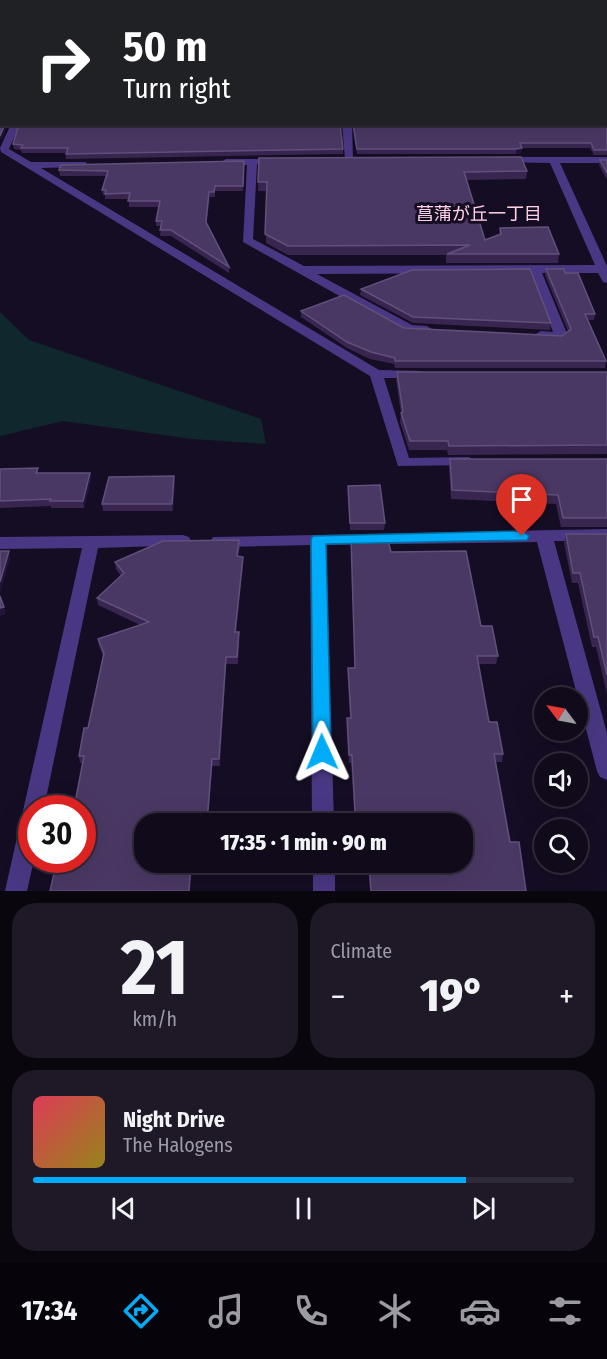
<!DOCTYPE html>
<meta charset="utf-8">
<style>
body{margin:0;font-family:"Fira Sans Condensed","Noto Sans JP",sans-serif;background:#1e1827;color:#f1f3f6;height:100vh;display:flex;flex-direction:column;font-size:22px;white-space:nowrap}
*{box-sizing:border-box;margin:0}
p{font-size:20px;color:#9c9aa2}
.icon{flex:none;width:33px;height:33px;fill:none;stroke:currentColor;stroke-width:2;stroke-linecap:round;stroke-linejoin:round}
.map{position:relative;height:891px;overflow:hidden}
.sheet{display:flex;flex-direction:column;gap:12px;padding:12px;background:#09060e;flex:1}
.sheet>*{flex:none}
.guide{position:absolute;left:0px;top:0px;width:608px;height:126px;box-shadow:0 6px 24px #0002,0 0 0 2px #302b39;background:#202124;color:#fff;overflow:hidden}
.needle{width:39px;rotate:302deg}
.controls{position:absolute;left:534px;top:687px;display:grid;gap:12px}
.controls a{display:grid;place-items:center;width:54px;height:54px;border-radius:50%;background:#100a1a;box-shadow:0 6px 24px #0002,0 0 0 2px #302b39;font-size:30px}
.speed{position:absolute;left:18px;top:795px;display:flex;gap:12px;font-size:30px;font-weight:700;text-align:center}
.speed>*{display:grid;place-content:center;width:78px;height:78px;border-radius:50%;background:#100a1a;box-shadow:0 6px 24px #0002,0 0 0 2px #302b39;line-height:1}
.speed .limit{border:9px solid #d22;background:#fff;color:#111}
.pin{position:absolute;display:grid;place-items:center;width:51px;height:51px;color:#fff;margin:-62px -26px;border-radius:50% 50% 50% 0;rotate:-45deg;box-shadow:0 0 6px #0007}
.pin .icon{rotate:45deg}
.me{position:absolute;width:66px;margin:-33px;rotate:359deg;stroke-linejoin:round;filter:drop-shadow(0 0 4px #0008)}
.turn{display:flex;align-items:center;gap:21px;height:126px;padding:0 24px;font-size:27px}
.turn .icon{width:78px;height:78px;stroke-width:2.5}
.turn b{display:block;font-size:42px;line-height:51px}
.big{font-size:45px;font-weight:800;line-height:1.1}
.sheet .tile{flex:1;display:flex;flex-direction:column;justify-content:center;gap:9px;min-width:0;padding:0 21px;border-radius:24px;background:#1e1827}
.sheet .dial{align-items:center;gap:0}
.dial b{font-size:78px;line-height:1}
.song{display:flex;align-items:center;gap:18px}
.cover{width:72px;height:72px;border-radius:9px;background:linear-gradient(135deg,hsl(350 70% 55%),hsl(50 70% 35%))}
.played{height:6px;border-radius:3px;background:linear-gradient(90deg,#00acfa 80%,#302b39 80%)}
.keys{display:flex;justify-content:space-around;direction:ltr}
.heat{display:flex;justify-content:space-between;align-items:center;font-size:33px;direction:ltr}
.sheet .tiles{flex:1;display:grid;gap:12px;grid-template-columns:1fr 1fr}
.tile:last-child{grid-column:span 2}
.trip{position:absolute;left:134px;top:813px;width:339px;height:60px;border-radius:24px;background:#100a1a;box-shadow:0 6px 24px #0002,0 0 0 2px #302b39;font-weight:800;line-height:60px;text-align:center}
.dock{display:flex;height:96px;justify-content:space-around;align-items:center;background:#06040a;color:#9c9aa2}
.dock .icon{width:42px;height:42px}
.dock .on{color:#00acfa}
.dock b{font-size:27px;color:#f1f3f6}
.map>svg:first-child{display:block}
.green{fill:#10282d}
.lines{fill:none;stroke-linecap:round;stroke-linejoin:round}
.minor{fill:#4a3783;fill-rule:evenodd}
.wall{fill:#382651}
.shaded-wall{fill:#221437}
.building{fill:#4a3864;stroke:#61507c;stroke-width:1.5}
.route{fill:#00acfa;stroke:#0070a2;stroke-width:1.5}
.labels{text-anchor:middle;stroke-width:6;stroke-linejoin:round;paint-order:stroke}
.far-neighbourhood-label{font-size:18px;fill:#ffd1e5;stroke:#150d23}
</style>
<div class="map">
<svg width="607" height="891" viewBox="0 0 607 891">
<rect width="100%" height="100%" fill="#150d23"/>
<path class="green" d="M0 312 29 340 261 419 266 444 192 439 63 421 0 436Z"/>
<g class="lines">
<path class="minor" d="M77 0H85L77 2Z
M0 28H2V32H0Z
M11 124H20L9 149 31 162H86L87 164 82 167 41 168 379 370 422 371 424 374 422 377 417 378H384L409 458 469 457 477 462 474 465 398 466 370 376 1 152 0 148Z
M342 124H352L353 161 345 159Z
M502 157H607V163H560L607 266V283L603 282 598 273H542L568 336 566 339H541L534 335 541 331 553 332 531 273 317 274 412 325 427 326 433 330 427 334 404 332 243 242 247 165H226L221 162 226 159H281L282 161 277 164H257L253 239 304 266 595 265 550 163 498 162 497 160Z
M607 529V541H554L607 733V780L600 777 597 771 537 542 326 545 334 824H312L310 545 219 547 213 545 211 541 213 537Z
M183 535 189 537 191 541 189 545 98 548 44 808H32V860H34L27 891H5L82 548 0 549V537Z
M313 862H335V891H313Z"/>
</g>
<path class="wall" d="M607 115V155H594L590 148H522L521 153 516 154H357L352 124H606Z
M13 144 343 149V154L66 159V153H22L21 150 14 149Z
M259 158 527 171 526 179 467 180 485 240 499 235 500 228 559 254 558 263H446V255H288L266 243 267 191H258Z
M600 160H607V178H606L599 165Z
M244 161 243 191H215V197H210L206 224 229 267V273L171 236H160L161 226H156V221L159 207H129V199H105V195H103L102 190 107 176H60L59 170Z
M546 269 565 273 595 314 594 320H588L606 361 605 368H395L394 364 370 359 347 348 301 317V311L404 328 562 336 568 331 545 275Z
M361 289 551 323 550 330 413 323 360 295Z
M397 372H607V454L448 455 447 450H409L400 422 401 413 396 380Z
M450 459H607V527H561L556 504 451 499 449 468Z
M38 468V473H90L91 480 84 508H51V506L0 508V469Z
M174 476 175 482 173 511H103L102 504Z
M348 486 385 523 384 530H350Z
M566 534H607V694L596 647H592L578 583H572L564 543Z
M351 538 391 552 481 626 498 656 496 664H479L489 722 503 754 502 762H495L510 842 526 891H370L368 862H462V824H365V821H355L351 763H349L347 726V718H350L348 668H355Z
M240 547 238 557 243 564 236 632 239 639 238 664H226L220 766H212L208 824H144L82 860 83 763H80L79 756 88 728 103 656 99 646 98 639 140 625 98 605 97 598 121 576 116 569 115 562Z"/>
<path class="shaded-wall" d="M5 124H8L1 141 0 136Z
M522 148 521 153 516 154V149Z
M209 192 210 197 206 228V222Z
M90 473 91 480 84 508 83 501Z
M174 476 175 482 173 511 172 504Z
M9 551 10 558 0 594V582Z
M243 557V564L235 639V632Z
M4 607 6 614 0 616V608Z
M226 657V664L220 766 219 759Z
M212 759V766L208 824H207Z
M191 862H193L190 891H189Z"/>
<path class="building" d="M85 0H607V80H606V2H84Z
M2 56V124H5L0 136V58Z
M606 85 607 88V106L606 107Z
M606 115H607V150H594L591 143H520L522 148 516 149H357L353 124H606Z
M19 124H340L343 149 66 154 68 148H21L23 145 13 144Z
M521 157 527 171 464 172 485 240 501 234 500 228 548 227 559 254H447L470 245 288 246 265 234 267 182H258L259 158Z
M600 160H607V173Z
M244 161 243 186H215L214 192H209L206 222 229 267 171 230H160L162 221H156L160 201H128L130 193 105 194 106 190H102L108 171 59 170 61 165Z
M530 269 551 323 413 317 361 289 412 270Z
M546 269H564L565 273H578L595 314H585L606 361H395V358L371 352 347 342 301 311 344 295 404 328 562 336 571 329Z
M397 372H607V445L449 446 448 441H410L401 413 403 412Z
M450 459H607V518H563L558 495 452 490Z
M38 468 36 473H90L83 501H50L51 499 0 501V469Z
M174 476 172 504H102L109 477Z
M380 485 385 523H350L348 486Z
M566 534H607V675L598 637H594L580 573H573Z
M387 537 391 552 466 551 481 626H492L498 656H477L489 722H497L503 754H494L510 842H519L526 891H371L369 862H462V824H366L365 812H355L352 755H349L347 718H351L348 668H355L351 538Z
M239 540 237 556 243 557 235 632H239L237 657H226L219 759H212L207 822H195V824H144V862H191L189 891H50L57 860H82V808H74L84 756H79L84 728H88L104 653 98 639 149 622 97 598 124 573 115 562 163 541Z
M0 551H9L0 582Z
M0 596 4 607 0 608Z"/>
<path class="route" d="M522 531 529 536 527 540 326 544 331 752 328 758 322 760 315 758 313 752 311 539 313 536Z"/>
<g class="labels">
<g class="far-neighbourhood-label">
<text x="479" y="220">菖蒲が丘一丁目</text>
</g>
</g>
</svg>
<div class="controls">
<a><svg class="needle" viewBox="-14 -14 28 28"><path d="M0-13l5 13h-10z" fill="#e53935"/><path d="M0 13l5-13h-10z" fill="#9c9aa2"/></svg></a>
<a><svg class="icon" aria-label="sound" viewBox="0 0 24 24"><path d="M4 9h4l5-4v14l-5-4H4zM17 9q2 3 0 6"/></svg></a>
<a><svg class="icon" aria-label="search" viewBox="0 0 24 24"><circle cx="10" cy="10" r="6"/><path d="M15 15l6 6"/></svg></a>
</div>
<div class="speed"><div class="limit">30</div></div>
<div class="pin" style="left:522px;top:536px;background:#d93025"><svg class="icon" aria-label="arrive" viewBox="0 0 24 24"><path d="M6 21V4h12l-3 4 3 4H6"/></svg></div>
<svg class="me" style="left:322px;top:752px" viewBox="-20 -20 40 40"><path d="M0-17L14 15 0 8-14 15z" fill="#00acfa" stroke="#fff" stroke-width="4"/></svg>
<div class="trip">17:35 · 1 min · 90 m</div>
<div class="guide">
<div class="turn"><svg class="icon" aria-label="right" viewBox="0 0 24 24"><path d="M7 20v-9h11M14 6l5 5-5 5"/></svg><div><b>50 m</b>Turn right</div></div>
</div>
</div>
<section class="sheet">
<div class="tiles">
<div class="tile dial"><b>21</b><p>km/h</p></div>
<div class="tile"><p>Climate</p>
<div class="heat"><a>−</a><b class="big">19°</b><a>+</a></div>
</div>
<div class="tile">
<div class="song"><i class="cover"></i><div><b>Night Drive</b><p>The Halogens</p></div></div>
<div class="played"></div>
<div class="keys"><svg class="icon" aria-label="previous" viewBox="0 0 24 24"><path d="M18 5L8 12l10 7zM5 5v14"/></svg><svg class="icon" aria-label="pause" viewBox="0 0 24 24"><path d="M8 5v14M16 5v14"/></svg><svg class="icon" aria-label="next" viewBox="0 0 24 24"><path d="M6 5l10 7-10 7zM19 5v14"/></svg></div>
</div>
</div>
</section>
<nav class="dock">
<b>17:34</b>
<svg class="icon on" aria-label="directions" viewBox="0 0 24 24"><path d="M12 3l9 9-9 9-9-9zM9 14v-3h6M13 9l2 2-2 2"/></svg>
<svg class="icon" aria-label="music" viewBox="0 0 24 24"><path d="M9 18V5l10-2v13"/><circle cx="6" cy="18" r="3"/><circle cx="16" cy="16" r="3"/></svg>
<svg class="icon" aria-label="phone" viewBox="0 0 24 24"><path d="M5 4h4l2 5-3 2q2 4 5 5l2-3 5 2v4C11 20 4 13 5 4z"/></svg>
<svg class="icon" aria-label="climate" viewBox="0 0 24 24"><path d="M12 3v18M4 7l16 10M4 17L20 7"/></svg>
<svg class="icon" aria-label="car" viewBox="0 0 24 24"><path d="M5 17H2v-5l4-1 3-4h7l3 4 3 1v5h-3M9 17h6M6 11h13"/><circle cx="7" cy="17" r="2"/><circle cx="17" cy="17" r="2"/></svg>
<svg class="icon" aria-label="filters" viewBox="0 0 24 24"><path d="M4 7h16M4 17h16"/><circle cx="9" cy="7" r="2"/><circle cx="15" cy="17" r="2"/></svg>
</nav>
